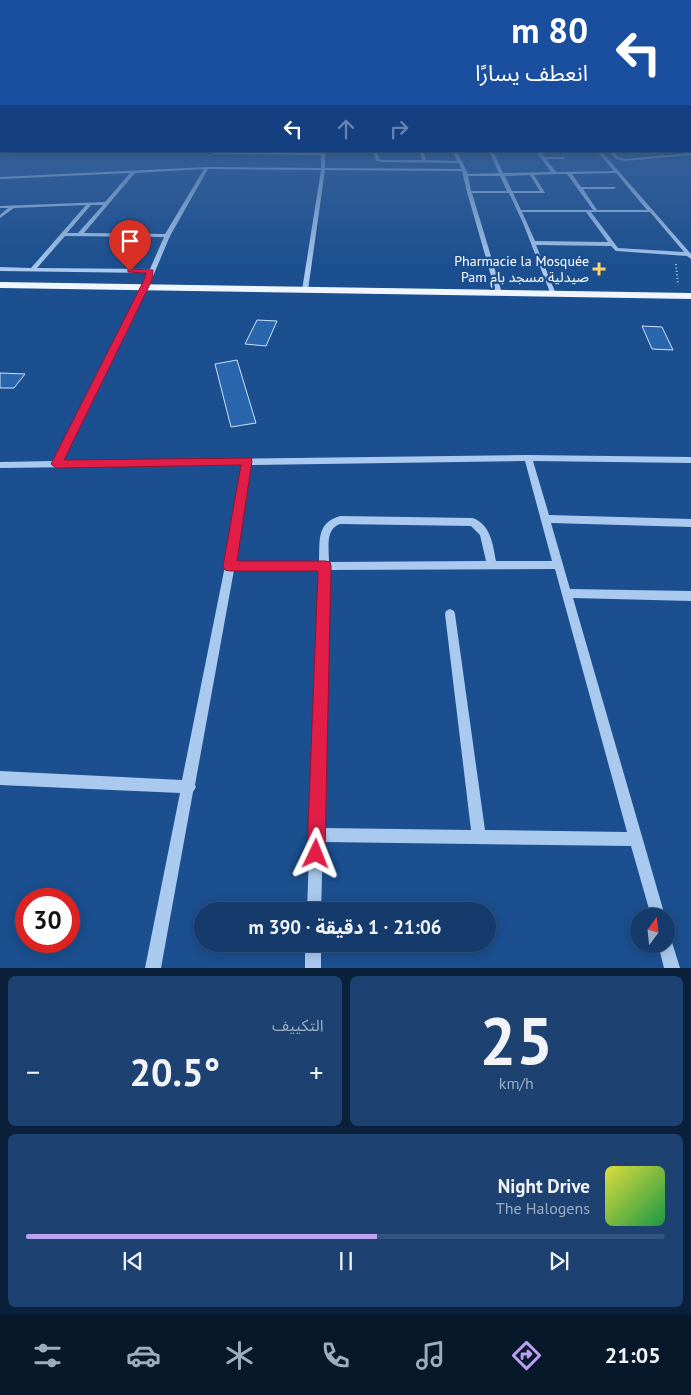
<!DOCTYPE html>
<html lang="ar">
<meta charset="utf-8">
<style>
body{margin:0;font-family:"PT Sans","Noto Sans Arabic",sans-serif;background:#1d4271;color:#f1f3f6;direction:rtl;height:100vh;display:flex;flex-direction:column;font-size:19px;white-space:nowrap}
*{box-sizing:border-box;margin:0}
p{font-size:16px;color:#9dadc1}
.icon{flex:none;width:28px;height:28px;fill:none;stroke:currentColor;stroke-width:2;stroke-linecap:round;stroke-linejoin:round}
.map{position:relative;height:968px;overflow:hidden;direction:ltr}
.side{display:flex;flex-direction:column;gap:8px;padding:8px;background:#0b203b;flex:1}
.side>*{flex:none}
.guide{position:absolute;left:0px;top:0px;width:691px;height:152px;box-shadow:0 2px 12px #0003,0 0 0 1px #33557e;direction:rtl;background:#1a4fa0;color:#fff;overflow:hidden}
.needle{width:32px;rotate:15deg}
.tools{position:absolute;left:630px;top:908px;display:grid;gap:10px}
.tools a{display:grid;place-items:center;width:45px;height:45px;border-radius:50%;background:#143b6b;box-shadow:0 2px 12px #0003,0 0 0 1px #33557e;font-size:25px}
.speed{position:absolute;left:15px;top:888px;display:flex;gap:10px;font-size:25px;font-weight:700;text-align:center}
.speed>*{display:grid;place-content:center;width:65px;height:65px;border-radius:50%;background:#143b6b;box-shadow:0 2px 12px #0003,0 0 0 1px #33557e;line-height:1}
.speed .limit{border:8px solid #d22;background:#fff;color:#111}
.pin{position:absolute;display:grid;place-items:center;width:42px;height:42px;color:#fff;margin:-51px -21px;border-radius:50% 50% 50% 0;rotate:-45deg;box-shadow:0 0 5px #0007}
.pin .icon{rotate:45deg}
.me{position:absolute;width:55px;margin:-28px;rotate:2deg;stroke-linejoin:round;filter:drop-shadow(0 0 4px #0008)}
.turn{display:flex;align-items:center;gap:18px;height:105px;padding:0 20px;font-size:22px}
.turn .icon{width:65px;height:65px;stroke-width:2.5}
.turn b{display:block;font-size:35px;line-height:42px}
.lanes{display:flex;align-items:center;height:48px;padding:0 20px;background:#0003;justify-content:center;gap:25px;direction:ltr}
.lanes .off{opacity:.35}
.big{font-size:38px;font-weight:700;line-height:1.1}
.side .card{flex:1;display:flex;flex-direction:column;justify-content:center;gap:8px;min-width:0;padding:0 18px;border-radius:8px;background:#1d4271}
.side .dial{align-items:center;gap:0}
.dial b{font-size:65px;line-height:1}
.song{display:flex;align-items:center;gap:15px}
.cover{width:60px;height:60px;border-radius:8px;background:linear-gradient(135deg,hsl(60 70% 55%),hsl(140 70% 35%))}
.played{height:5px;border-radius:2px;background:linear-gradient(90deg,#bca0f2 55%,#33557e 55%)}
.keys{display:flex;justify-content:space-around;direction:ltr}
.heat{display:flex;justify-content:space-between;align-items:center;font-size:28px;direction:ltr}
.side .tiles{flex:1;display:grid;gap:8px;grid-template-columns:1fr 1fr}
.card:last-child{grid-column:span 2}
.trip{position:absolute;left:194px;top:902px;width:302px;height:50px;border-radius:25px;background:#143b6b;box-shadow:0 2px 12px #0003,0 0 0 1px #33557e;font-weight:700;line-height:50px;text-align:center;direction:rtl}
.tab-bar{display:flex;height:80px;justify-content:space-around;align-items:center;background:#08182b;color:#9dadc1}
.tab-bar .icon{width:35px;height:35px}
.tab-bar .current{color:#bca0f2}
.tab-bar b{font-size:22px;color:#f1f3f6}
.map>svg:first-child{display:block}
.building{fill:#2a66ad;stroke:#cfe3fa}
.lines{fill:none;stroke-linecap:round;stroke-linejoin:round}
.path{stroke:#a9c9ee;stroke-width:2;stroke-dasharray:1 2.5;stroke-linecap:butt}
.minor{fill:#a9c9ee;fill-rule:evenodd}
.major{fill:#f0f6ff;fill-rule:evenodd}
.route{fill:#e11d48;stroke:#92132f}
.poi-dot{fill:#ffd166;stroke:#1b4f8f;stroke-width:2}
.labels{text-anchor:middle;stroke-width:5;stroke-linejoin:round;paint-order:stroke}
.far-poi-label{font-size:14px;fill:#fff;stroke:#1b4f8f;text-anchor:end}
</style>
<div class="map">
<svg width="691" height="968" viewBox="0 0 691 968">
<rect width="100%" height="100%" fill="#1b4f8f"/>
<path class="building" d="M257 320 277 321 266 346 245 344Z
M642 326 662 327 673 350 652 349Z
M237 360 256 423 231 427 215 364Z
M0 373 25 374 14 388H0Z"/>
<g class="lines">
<path class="path" d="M676 264 678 285"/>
<path class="minor" d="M321 151H325V168L461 169 459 163 382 162 376 161 373 151H377L379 159 382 160H422L420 151H424L426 160 457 161 453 151H457L468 174 499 173 489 151H493L503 173 551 172 536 151H540L544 157H565L564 159H546L556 172 614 171 597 151H601L691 254V259L687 256 616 251 611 246 536 245 556 294 551 295 523 223 509 193H472L502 293 499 295 496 293 467 192 462 171 325 170 308 290 305 292 302 290 321 170 208 169 170 236 148 288 63 461 528 455 691 457V463L533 461 549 515 691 519V527L551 523 570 589 691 591V601L573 598 665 916H651L631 846 323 842 321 911H307L319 570H234L195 785 196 787 193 792 161 968H145L180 793 0 785V771L182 780 225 566 242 465 0 468V462L54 461 149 273 0 271V267L31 268 86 205 14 208 0 218V215L8 208H0V206L105 202 130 173 0 179V177L207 167 321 168V155L214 154 212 153 214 152 321 153ZM204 169 165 234 84 233 135 173ZM616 173 647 210H597L583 189H614L616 187H581L572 174ZM557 174H567L593 210H521L513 193H545L534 175ZM530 175 540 191H512L505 176ZM468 176H500L507 191H471ZM91 205H103L78 233H67ZM522 212H586L608 242 535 241ZM591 212H650L684 252 618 248ZM65 236 164 237 150 269 37 268ZM525 461 552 561H496C493 545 491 525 473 518L340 516C316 523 320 541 319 562H236L251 465ZM340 524 471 526 480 535 486 561 329 562C329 548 325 529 340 524ZM555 569 627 832 485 830 455 614 454 611 450 609 446 611 445 614 471 830 323 828 329 570Z
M609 151H613L618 157 625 159 691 153V155L625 161 616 159Z
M666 936 671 939 680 968H664L658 944H666Z
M305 944H321V968H305Z"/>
<path class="major" d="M0 282 691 293V299L0 288Z"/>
</g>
<linearGradient id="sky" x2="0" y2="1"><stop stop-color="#0f2b4f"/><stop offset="0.5" stop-color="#39639b"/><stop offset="1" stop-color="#39639b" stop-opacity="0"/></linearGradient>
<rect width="691" height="271" fill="url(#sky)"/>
<path class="route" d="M128 269 153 270 152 280 64 460 251 458 252 461 237 561H325L330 562 331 566 325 854 322 861 316 863 309 861 307 854 318 571H230L225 570 223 566 241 465 56 468 51 464 144 280 146 273 128 272Z"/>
<path class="poi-dot" d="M596.5 261.5h5v5h5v5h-5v5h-5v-5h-5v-5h5z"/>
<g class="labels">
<g class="far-poi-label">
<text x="589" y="266">Pharmacie la Mosquée<tspan x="589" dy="16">Pam صيدلية مسجد بام</tspan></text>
</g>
</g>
</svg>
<div class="tools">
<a><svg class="needle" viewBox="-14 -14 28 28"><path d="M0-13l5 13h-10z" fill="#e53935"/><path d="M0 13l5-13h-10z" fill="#9dadc1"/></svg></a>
</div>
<div class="speed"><div class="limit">30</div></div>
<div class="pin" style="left:130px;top:271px;background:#d93025"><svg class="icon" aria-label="arrive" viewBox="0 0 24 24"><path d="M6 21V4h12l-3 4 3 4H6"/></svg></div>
<svg class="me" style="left:316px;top:854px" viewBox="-20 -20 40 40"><path d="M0-17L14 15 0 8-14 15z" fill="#e11d48" stroke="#fff" stroke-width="4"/></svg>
<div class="trip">21:06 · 1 دقيقة · 390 m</div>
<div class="guide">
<div class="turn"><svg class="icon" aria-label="left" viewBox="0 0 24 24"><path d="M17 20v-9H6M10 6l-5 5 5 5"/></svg><div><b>80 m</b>انعطف يسارًا</div></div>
<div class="lanes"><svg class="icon" aria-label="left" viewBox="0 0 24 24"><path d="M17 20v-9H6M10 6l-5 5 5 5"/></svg><svg class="icon off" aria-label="ahead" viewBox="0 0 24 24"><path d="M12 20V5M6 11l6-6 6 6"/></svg><svg class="icon off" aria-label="right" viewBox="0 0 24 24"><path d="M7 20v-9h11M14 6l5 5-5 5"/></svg></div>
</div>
</div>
<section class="side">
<div class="tiles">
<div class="card dial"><b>25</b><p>km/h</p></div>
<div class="card"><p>التكييف</p>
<div class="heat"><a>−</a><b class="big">20.5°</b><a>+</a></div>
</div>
<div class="card">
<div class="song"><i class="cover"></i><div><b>Night Drive</b><p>The Halogens</p></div></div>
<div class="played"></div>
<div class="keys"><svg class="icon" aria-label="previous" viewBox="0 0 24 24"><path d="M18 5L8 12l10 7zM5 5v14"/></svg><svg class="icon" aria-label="pause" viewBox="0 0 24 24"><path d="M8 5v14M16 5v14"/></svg><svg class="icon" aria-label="next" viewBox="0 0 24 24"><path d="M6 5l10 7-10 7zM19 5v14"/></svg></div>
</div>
</div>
</section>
<nav class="tab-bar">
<b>21:05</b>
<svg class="icon current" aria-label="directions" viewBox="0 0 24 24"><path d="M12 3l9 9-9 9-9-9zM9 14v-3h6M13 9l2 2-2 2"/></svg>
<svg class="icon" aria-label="music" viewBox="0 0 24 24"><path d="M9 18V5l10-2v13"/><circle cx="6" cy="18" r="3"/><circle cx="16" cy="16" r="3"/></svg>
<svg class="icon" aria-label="phone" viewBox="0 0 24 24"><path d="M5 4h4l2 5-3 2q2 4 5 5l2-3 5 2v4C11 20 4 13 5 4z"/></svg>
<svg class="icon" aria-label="climate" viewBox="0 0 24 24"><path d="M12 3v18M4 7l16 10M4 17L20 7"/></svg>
<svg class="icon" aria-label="car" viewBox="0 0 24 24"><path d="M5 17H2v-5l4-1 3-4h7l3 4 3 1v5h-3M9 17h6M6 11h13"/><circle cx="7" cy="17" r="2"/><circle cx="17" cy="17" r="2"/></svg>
<svg class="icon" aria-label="filters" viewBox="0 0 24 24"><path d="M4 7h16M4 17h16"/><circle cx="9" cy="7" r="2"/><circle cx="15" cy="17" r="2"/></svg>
</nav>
